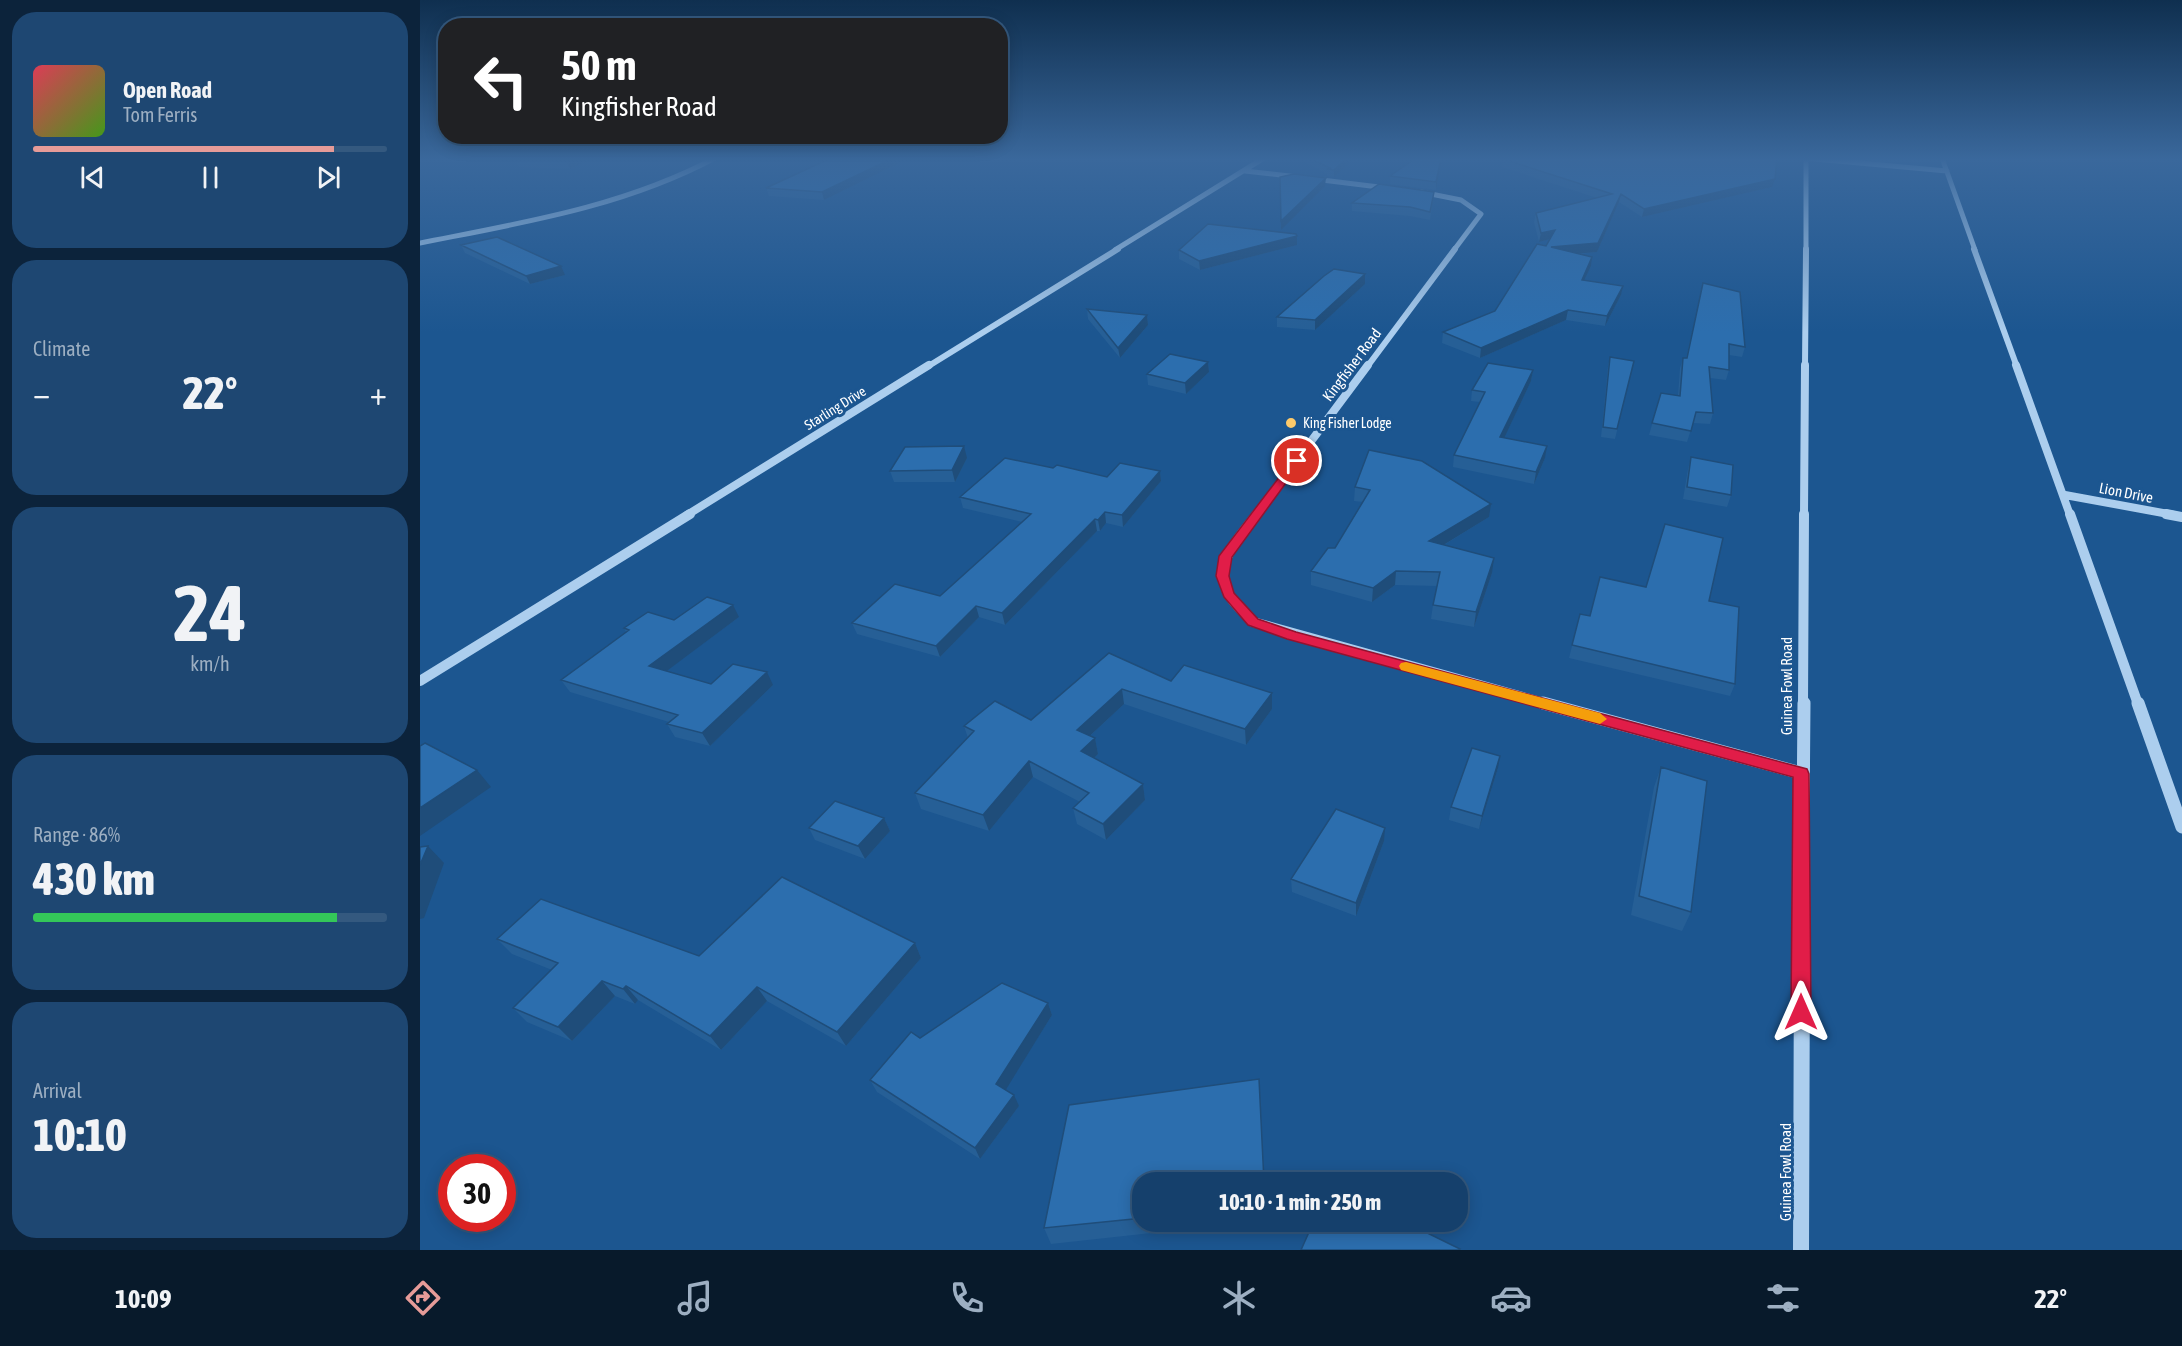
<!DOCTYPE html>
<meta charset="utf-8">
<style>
body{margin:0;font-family:"Asap Condensed",sans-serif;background:#1e4772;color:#f1f3f6;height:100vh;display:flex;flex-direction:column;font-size:22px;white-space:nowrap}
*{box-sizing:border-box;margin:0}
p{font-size:20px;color:#9dafc2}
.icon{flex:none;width:33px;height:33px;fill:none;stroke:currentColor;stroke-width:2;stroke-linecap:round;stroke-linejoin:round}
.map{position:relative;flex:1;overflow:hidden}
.panel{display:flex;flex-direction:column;gap:12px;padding:12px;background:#0c233b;width:420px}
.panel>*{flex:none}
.guide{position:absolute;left:18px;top:18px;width:570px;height:126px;border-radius:24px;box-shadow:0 3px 15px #0003,0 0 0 2px #34597f;background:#202124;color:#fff;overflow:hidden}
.speed{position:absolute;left:18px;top:1154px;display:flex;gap:12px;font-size:30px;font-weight:700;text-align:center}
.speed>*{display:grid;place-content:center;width:78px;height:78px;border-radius:50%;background:#15406c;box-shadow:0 3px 15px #0003,0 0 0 2px #34597f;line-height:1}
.speed .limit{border:9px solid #d22;background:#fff;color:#111}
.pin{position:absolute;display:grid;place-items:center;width:51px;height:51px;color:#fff;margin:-26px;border:3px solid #fff;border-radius:50%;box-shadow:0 2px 6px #0007}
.me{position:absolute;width:66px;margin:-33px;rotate:0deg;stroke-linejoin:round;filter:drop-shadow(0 0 4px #0008)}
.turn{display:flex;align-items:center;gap:21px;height:126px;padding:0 24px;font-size:27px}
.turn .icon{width:78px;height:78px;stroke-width:2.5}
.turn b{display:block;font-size:42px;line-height:51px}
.big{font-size:45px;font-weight:800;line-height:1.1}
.panel .tile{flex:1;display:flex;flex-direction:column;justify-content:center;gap:9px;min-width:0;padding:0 21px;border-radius:24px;background:#1e4772}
.panel .dial{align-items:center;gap:0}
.dial b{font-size:78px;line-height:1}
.song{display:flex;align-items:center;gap:18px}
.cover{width:72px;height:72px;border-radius:9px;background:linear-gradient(135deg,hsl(350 70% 55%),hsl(100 70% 35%))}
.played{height:6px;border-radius:3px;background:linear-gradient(90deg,#e69b98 85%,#34597f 85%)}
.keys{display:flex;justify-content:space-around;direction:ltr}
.heat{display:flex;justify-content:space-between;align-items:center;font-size:33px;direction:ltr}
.charge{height:9px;border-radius:4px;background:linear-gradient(90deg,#34c759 86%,#34597f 0)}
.trip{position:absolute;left:712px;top:1172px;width:336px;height:60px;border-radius:24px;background:#15406c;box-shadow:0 3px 15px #0003,0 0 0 2px #34597f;font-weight:800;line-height:60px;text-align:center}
.tab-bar{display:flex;height:96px;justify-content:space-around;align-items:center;background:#081a2b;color:#9dafc2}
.tab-bar .icon{width:42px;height:42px}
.tab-bar .active{color:#e69b98}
.tab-bar b{font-size:27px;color:#f1f3f6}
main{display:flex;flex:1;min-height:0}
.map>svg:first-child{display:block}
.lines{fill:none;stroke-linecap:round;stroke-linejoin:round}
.minor-far5{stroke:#acceee;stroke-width:5}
.minor-far4{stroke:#acceee;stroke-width:6}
.minor-far3{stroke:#acceee;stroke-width:8}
.minor-far2{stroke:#acceee;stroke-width:10}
.minor-far1{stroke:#acceee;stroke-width:13}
.minor{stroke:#acceee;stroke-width:16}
.wall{fill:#265f96}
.shaded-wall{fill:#1f4d7a}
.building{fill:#2c6eae;stroke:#1f4d7a;stroke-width:1.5}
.route{fill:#e11d48;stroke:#92132f;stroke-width:1.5}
.slow{fill:#f59e0b}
.poi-dot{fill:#feca6a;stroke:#1c5690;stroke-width:2}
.labels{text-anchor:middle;stroke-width:6;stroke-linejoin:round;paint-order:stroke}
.far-street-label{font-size:14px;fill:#fff;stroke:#1c5690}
.far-poi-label{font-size:14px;fill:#fff;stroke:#1c5690;text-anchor:start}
.street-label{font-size:15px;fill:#fff;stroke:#1c5690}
</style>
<main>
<section class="panel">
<div class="tile">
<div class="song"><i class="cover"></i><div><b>Open Road</b><p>Tom Ferris</p></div></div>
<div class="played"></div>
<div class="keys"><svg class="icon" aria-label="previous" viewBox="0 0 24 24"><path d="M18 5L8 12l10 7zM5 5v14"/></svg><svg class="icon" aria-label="pause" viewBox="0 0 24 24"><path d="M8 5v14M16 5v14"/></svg><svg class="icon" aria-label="next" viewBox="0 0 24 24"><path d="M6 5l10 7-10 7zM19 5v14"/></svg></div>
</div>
<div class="tile"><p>Climate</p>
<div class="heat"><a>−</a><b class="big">22°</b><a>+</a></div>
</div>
<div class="tile dial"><b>24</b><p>km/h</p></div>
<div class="tile"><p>Range · 86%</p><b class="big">430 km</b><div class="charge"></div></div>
<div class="tile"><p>Arrival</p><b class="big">10:10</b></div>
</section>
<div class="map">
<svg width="1762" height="1250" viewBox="0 0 1762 1250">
<rect width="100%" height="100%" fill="#1c5690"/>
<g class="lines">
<path class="minor-far5" d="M1384 158 1527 171
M1522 158 1555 250
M825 171 878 177
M894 179 967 188
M1001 192 1041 200 1061 214 1034 250
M0 243C101 223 203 207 295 158
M695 250 844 158
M1386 250V158"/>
<path class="minor-far4" d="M1554 249 1597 367
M507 367 698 249
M947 367 1035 249
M1385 367 1386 249"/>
<path class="minor-far3" d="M1596 365 1650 515
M1645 495 1754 515
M267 515 509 365
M836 515 948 365
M1384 515 1385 365"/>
<path class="minor-far2" d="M837 514C820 537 792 563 808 593 813 604 825 613 833 622L1128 704
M1650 514 1718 704
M1746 514 1762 517
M0 681 270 514
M1383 704 1384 514"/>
<path class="minor-far1" d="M1123 703 1381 773
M1718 703 1762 827
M1382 945 1384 703"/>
<path class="minor" d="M1381 1250 1382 943"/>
</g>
<path class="wall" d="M173 158 150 169 99 167 95 160Z
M411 158H489L404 200 349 196 346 188Z
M879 158H934L914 177 907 176V174L879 159Z
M996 158H1022L1016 190 970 184V176Z
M1083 158 1352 187 1222 217 1199 202 1177 252 1159 254 1171 266 1164 280 1201 295 1185 326 1146 320 1060 358 1022 343 1023 332 1075 311 1126 246 1130 239 1119 242 1114 222 1116 213 1177 198 1082 167Z
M1014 192 1010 220 990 216 932 211V203Z
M41 245 145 275 110 284 45 253Z
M877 245 780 270 759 259V250Z
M1283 283 1325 347 1322 357 1309 355V370L1306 380 1290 378 1293 413 1290 424 1273 423 1267 442 1229 435 1241 393 1258 396 1260 368 1263 358H1266Z
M945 284 895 330 857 327V317Z
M667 309 727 315 728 325 700 358 668 319Z
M1190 357 1214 361 1195 439 1181 437 1188 366Z
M788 362 789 372 766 394 728 385 727 374Z
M1113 370 1111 381 1084 438 1125 458 1114 484 1033 467 1034 455 1060 402 1051 401 1052 390Z
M949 450 1069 517 1024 545 1072 573 1054 627 1011 619 1013 605 1017 586 975 585 952 602 891 585V571L915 548 943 502 934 501 935 487Z
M1271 457 1311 495 1307 507 1263 499 1268 469Z
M547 458 535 482H474L470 471Z
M633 468 687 477 740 471 741 481 703 527 686 523 680 531H677L585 625 559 617 520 657 437 634 432 623 520 596 602 522 543 508 540 497Z
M1289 601 1315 684 1310 696 1149 658 1160 614 1170 616Z
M319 617 246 671 291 684 353 685 290 746 255 737 247 724 249 722 150 692 141 680 206 632 204 628 254 620Z
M689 653 751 681 852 693V709L826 745 704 704 670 736 675 738 678 754 674 758 723 784 725 800 686 840 657 824 653 808 660 802 613 777 569 831 501 809 495 793 548 738 544 726 611 720Z
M1241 767 1271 912 1262 931 1211 915 1234 787Z
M1078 768 1059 829 1029 820 1031 807Z
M464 818 470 831 445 859 395 840 389 828Z
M964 841 936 916 872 892 871 879Z
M77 939 279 956 495 943 501 958 426 1046 347 1001 301 1050 218 1000 215 1004 195 996 152 1041 107 1022 93 1008 132 970 92 954Z
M628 1003 632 1015 585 1090 599 1106 560 1159 457 1092 450 1080 500 1038Z
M723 1182V1221H841L631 1244 624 1228Z"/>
<path class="shaded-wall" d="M154 158H173L150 169 146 161Z
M473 158H489L404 200 402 192Z
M927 158H934L914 177V170Z
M1021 158H1022L1016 190V182Z
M906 178 905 186 861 230V221Z
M1355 179 1352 187 1222 217 1224 209Z
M1201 194 1199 202 1177 252 1129 256 1131 247Z
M1135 230 1134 238 1119 242 1121 233Z
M877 236V245L780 270 779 261Z
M1172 257 1171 266 1160 289 1162 280Z
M141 266 145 275 110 284 106 276Z
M945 274V284L895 330V320Z
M1203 286 1201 295 1185 326 1187 316Z
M1148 310 1146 320 1060 358 1061 348Z
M727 315 728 325 700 358 698 348Z
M788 362 789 372 766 394 765 383Z
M1113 370 1111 381 1079 449 1080 437Z
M544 446 547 458 535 482 532 470Z
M1127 446 1125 458 1114 484 1116 472Z
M740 471 741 481 703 527 702 515Z
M1071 504 1069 517 1007 555 1009 541Z
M685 512 686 523 680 531 678 520Z
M675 519 677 531 585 625 582 613Z
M1074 558 1072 573 1054 627 1056 612Z
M976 571 975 585 952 602 953 588Z
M313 605 319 617 236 679 229 666Z
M556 606 559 617 520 657 516 646Z
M347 672 353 685 290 746 282 733Z
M702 689 704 704 660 745 657 730Z
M852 693V709L826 745 825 729Z
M675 738 678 754 665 767 661 751Z
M1080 756 1078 768 1059 829 1062 816Z
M609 761 613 777 569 831 563 815Z
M57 770 71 787 0 836V808Z
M723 784 725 800 686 840 683 824Z
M464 818 470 831 445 859 438 846Z
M965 828 964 841 936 916V903Z
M8 846 24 863 4 918 0 919V865Z
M495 943 501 958 426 1046 417 1032Z
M182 981 195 996 152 1041 138 1027Z
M206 986 218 1000 215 1004 203 989Z
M337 987 347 1001 301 1050 290 1036Z
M628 1003 632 1015 582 1096 576 1084Z
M594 1095 599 1106 560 1159 555 1148Z"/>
<path class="building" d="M100 158H154L146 161 95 160Z
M411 158H473L402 192 346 188Z
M889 158H927L914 170 907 169 910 168Z
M996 158H1021L1016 182 970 176Z
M1083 158H1357L1355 179 1224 209 1201 194 1178 243 1131 247 1172 257 1162 280 1203 286 1187 316 1148 310 1061 348 1023 332 1075 311 1117 244 1126 246 1135 230 1121 233 1116 213 1192 194 1083 159Z
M874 174 906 178 861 221 860 177Z
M959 184 1014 192 1010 212 990 207 932 203Z
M788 224 876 234 877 236 779 261 759 250Z
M77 237 141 266 106 276 41 245Z
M914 269 945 274 895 320 857 317 904 276Z
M1283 283 1320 292 1325 347 1309 344V370L1289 367 1293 413 1276 412 1271 431 1232 423 1241 393 1260 396 1263 358H1267Z
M667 309 727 315 698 348Z
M750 354 788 362 765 383 727 374Z
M1190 357 1214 361 1197 429 1183 427Z
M1068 363 1113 370 1080 437 1127 446 1116 472 1034 455 1065 392 1052 390Z
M544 446 532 470 470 471 485 447Z
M949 450 1002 461 1071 504 1009 541 1074 558 1056 612 1013 605 1020 572 976 571 953 588 891 571 908 548H915L950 490 935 487Z
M1271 457 1313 465 1311 495 1267 487Z
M585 458 633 468 637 465 687 477 700 463 740 471 702 515 685 512 678 520 675 519 582 613 556 606 516 646 432 623 475 584 520 596 611 514 540 497Z
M1245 524 1303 538 1289 601 1319 607 1315 684 1152 645 1160 614 1170 616 1180 577 1226 587Z
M287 597 313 605 229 666 291 684 313 664 347 672 282 733 247 724 258 715 141 680 209 630 204 628 228 612 254 620Z
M689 653 751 681 764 665 852 693 825 729 702 689 657 730 675 738 661 751 723 784 683 824 653 808 669 793 609 761 563 815 495 793 554 731 544 726 575 701 611 720Z
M5 743 57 770 0 808V746Z
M1052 748 1080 756 1062 816 1031 807Z
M1241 767 1287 781 1271 912 1219 896Z
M415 801 464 818 438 846 389 828Z
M916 809 965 828 936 903 871 879Z
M8 846 0 865V847Z
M362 877 495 943 417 1032 337 987 290 1036 206 986 203 989 182 981 138 1027 93 1008 138 963 77 939 121 899 279 956Z
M582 983 628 1003 576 1084 594 1095 555 1148 450 1080 491 1032 500 1038Z
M839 1079 844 1182H723V1218L624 1228 649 1105Z
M894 1221H983L1040 1249 1039 1250H881Z"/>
<linearGradient id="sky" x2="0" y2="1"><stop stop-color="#0f2f4f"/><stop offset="0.48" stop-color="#3a689c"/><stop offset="1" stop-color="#3a689c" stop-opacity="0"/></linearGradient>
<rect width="1762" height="332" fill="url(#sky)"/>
<path class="route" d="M873 459 882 461 812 557 809 576 814 593 838 619 876 632 1387 769 1389 774 1391 1012 1388 1019 1381 1021 1374 1019 1371 1012 1373 777 867 639 828 625 804 597 796 576 799 556Z"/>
<path class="slow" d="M986 662 1180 713 1187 719 1180 724 981 670 979 666 981 663Z"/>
<circle class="poi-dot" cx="871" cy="423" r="6"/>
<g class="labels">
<g class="far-street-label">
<text transform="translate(415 408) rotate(-32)" y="5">Starling Drive</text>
</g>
<g class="far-poi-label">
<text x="883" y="428">King Fisher Lodge</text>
</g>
<g class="street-label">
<text transform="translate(932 365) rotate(-53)" y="5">Kingfisher Road</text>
<text transform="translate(1706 493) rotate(11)" y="5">Lion Drive</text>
<text transform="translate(1367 686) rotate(-90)" y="5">Guinea Fowl Road</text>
<text transform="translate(1366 1172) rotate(-90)" y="5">Guinea Fowl Road</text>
</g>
</g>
</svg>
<div class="speed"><div class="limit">30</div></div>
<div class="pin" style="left:877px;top:461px;background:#d93025"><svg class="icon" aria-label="arrive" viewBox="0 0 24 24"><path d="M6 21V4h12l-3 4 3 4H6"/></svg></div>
<svg class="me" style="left:1381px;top:1012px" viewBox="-20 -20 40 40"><path d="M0-17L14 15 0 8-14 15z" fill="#e11d48" stroke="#fff" stroke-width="4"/></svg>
<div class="trip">10:10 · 1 min · 250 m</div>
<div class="guide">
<div class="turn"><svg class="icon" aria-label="left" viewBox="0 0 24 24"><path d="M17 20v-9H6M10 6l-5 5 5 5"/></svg><div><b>50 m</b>Kingfisher Road</div></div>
</div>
</div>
</main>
<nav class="tab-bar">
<b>10:09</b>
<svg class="icon active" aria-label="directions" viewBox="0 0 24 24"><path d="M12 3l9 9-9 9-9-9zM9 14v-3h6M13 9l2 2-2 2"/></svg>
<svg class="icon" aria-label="music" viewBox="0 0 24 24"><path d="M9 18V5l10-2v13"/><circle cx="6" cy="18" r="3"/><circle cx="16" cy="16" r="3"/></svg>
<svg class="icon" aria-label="phone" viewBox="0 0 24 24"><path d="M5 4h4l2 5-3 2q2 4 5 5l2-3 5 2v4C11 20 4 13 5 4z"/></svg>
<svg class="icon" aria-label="climate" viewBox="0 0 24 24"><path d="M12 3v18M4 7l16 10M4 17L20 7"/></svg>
<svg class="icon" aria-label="car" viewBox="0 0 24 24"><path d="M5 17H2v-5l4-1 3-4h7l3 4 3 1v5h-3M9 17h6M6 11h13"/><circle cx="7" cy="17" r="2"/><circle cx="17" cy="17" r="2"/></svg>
<svg class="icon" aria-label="filters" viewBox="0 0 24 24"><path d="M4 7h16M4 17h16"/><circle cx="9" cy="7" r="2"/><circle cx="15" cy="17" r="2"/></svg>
<b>22°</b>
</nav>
